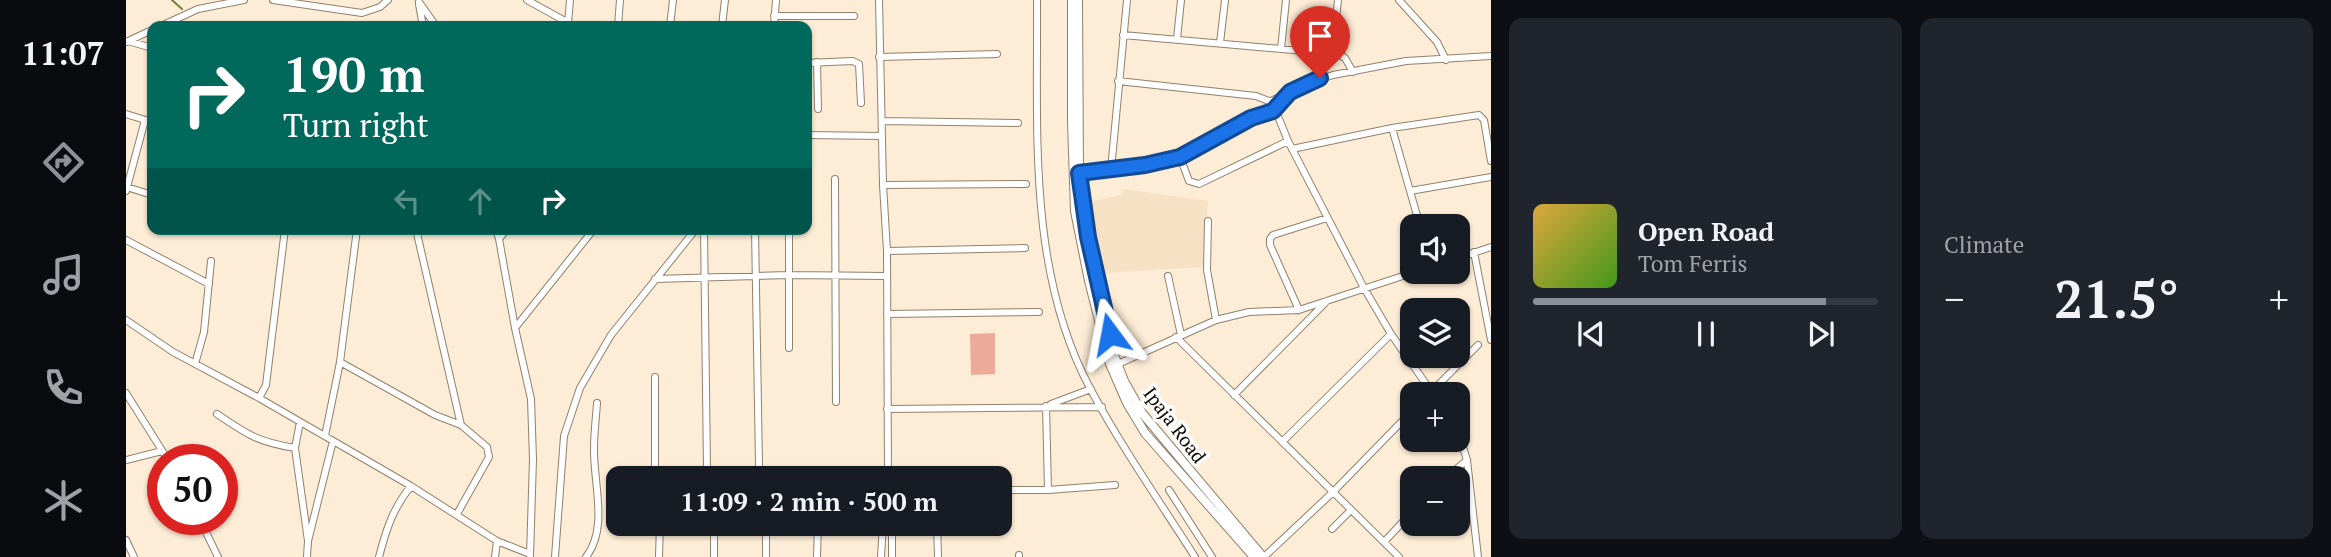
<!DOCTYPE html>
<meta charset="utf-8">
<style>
body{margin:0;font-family:"PT Serif",serif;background:#20242c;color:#f1f3f6;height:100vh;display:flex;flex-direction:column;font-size:26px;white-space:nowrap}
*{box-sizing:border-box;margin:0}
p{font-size:23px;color:#9ea1a6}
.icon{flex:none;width:38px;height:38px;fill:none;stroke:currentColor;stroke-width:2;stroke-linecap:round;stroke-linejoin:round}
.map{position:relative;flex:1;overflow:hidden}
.details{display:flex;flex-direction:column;gap:18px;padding:18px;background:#0d0f14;width:840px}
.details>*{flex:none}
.hud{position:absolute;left:21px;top:21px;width:665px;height:214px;border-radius:14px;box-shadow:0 2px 5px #0004;background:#00695c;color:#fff;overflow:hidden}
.controls{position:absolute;left:1274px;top:214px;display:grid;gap:14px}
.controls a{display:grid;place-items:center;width:70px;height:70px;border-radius:14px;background:#171b24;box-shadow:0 2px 5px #0004;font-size:35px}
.speed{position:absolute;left:21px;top:444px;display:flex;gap:14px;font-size:35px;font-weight:700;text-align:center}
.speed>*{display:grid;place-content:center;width:91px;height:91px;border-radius:50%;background:#171b24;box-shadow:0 2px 5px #0004;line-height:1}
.speed .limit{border:10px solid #d22;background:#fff;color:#111}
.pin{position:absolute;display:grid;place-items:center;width:60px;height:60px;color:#fff;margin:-72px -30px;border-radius:50% 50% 50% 0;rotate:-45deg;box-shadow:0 0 7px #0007}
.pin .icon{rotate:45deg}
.me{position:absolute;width:77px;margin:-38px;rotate:347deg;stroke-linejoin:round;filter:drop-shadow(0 0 5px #0008)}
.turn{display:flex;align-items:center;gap:24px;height:147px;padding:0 21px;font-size:32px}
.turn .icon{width:91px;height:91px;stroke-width:2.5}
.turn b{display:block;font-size:49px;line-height:60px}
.lanes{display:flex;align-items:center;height:66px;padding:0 21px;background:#0003;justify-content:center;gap:35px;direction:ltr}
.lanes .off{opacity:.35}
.big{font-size:52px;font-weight:700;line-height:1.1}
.details .widget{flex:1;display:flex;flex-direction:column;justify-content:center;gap:10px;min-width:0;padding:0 24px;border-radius:14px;background:#20242c}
.song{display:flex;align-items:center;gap:21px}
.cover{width:84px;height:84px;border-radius:10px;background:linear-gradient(135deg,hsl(40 70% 55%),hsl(100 70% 35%))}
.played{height:7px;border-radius:4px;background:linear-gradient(90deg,#8c9099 85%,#363941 85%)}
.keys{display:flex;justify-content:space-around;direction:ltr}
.heat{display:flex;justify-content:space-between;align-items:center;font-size:38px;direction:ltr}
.details .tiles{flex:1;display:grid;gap:18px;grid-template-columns:repeat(2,1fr)}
.trip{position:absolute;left:480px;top:466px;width:406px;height:70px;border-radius:14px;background:#171b24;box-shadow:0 2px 5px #0004;font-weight:700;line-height:70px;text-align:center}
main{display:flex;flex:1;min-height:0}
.dock{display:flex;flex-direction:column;width:126px;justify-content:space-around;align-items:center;background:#090b0e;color:#9ea1a6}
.dock .icon{width:49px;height:49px}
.dock .on{color:#8c9099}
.dock b{font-size:32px;color:#f1f3f6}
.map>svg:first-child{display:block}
.built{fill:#f6e1c4}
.green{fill:#ecaa9b}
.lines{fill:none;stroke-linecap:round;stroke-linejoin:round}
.stream{stroke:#767f37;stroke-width:2}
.minor-casing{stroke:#90816d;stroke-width:8}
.secondary-casing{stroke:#90816d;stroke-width:10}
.minor{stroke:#fff;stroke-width:6}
.secondary{stroke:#fff;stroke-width:8}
.route-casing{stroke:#114b97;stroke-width:18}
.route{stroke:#1a73e8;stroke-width:12}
.labels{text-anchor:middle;stroke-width:7;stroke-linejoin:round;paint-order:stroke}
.street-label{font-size:19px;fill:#110b05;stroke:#fff}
</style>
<main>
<nav class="dock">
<b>11:07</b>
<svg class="icon on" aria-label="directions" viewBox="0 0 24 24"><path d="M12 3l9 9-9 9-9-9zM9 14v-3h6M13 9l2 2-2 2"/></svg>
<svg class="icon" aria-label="music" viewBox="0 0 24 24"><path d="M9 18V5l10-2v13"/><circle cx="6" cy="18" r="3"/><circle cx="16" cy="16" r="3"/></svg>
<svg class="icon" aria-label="phone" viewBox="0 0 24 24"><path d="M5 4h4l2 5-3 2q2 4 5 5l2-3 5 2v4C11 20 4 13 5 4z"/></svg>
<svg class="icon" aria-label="climate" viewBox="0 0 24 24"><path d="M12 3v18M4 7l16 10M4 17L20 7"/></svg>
</nav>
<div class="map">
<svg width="1365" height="557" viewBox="0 0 1365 557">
<rect width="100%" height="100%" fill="#fdecd6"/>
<path class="built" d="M997 189 1082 201 1079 267 977 273 961 202 997 195Z"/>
<path class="green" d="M869 333V374L845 375 844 334Z"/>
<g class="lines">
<path class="stream" d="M46 0 56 9"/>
<defs>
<path id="minor" d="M147 0 236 13 254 7 262 0
M401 0 448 26
M753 0 757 185 761 251 762 478
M911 0C912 130 901 272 965 390 996 448 1034 502 1069 557
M1273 0 1311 42 1320 60
M293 2 310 26
M293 4 296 21 294 26
M648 16H728
M442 23 444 0
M35 26 72 9 118 0
M492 26 494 0
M544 26 547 0
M596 26 599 0
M648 26 650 0
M997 35 1212 54 1219 58 1227 72
M1051 39 1055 0
M2 41 26 48
M0 42 26 30
M1094 43 1099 0
M1155 49 1160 0
M1206 54 1212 0
M753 57 871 54
M691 62 692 109
M681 63 727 61 733 64 735 103
M992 81 1130 96 1148 103
M1145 101 1182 83 1207 75 1280 61 1365 56
M1149 109 1162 141 1238 288 1265 334 1307 394
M0 114 26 122
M756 121 892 123
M1266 128 1294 226
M681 135 756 136
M1166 149 1266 128 1353 115 1358 120 1365 161
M1054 157 1063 181 1073 184 1162 141
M985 170 1001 0
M953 173 1019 165 1054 157 1141 111
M709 179 710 402
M757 185 900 184
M1 187 26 195
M0 191 19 120
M1284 191 1365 177
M1082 221 1081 270 1090 320
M290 229 335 425
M370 229 373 239 389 328 405 399 407 459 404 556
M578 229 581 469
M629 229 633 465
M663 232V348
M373 239 381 229
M0 240 83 284
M761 251 899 248
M1348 252 1365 340
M1332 258 1365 247
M1042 276 1055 335
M529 279 662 275 761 276
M1173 310 1144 245V239L1147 235 1201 218
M761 314 913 312
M0 320 47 352 133 398 285 486 371 541 404 554
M389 328 468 229
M1050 337 1273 557
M214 362 309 415 335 425 361 447 363 457 331 514
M69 364 78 332 85 261
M992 364 1090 320 1123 312 1173 310 1292 271
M529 377V478
M0 393 42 460
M1304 393 1352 345
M1108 395 1201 301
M133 398 140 385 159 229
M925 404 965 389
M920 406 922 490
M761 409 976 407
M91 414C122 435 132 442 169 448
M174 422 169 448 182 541
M1332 431 1341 460 1352 557
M199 436 214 362 231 229
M1156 442 1265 334
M0 460 36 451
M1320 478 1341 460
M873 490H922L989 485
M1043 490 1086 557
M74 520 92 557
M588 523V557
M766 523V557
M811 523 812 557
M1206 529 1224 511
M0 540 8 557
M1258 542 1286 512
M181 557 182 541 207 441
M253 557C260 530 267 508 285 486
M369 557 371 541
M429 557 438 436 454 388 485 335 570 229
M460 557C483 528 467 482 468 448 468 433 470 418 471 403
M533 557 534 523
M640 557V523
M691 557 692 523
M755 557 757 523
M893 557V555
M1138 557 1206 493 1286 411"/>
<path id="secondary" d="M946 0V122L949 211 963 281 984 364 1001 403 1019 433 1128 557
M952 0 953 173 962 237 988 355 998 381 1016 413 1137 557"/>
</defs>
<use href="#minor" class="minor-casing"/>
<use href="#secondary" class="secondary-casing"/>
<use href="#minor" class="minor"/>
<use href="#secondary" class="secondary"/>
</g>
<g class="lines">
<defs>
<path id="route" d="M984 334 962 237 953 173 1019 165 1054 157 1125 118 1147 111 1164 92 1194 78"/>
</defs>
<use href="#route" class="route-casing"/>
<use href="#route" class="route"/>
</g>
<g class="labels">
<g class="street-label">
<text transform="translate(1049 425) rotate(53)" y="7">Ipaja Road</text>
</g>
</g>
</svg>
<div class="controls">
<a><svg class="icon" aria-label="sound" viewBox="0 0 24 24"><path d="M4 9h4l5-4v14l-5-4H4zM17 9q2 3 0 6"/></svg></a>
<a><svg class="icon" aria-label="layers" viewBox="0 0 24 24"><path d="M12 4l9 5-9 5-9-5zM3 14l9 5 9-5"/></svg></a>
<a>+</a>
<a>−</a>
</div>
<div class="speed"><div class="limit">50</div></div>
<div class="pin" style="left:1194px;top:78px;background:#d93025"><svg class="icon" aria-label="arrive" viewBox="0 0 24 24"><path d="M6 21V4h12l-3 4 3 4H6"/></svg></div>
<svg class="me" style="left:984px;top:334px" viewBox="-20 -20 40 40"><path d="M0-17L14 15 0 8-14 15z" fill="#1a73e8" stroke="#fff" stroke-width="4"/></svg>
<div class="trip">11:09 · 2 min · 500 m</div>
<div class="hud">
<div class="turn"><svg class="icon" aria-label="right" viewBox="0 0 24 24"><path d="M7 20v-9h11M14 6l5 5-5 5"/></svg><div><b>190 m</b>Turn right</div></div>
<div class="lanes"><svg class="icon off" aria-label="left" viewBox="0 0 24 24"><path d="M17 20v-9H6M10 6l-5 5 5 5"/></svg><svg class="icon off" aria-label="ahead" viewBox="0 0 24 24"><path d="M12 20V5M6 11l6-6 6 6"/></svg><svg class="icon" aria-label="right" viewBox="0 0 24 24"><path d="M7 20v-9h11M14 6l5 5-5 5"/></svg></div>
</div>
</div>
<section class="details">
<div class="tiles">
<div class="widget">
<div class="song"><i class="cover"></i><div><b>Open Road</b><p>Tom Ferris</p></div></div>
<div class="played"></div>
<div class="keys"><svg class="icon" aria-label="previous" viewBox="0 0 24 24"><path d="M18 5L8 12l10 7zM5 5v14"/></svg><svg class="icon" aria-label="pause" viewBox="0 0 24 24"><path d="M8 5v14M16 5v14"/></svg><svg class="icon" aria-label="next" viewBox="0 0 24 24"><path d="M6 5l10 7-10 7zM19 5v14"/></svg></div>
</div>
<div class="widget"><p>Climate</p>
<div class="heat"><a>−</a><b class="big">21.5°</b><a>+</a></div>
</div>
</div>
</section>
</main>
